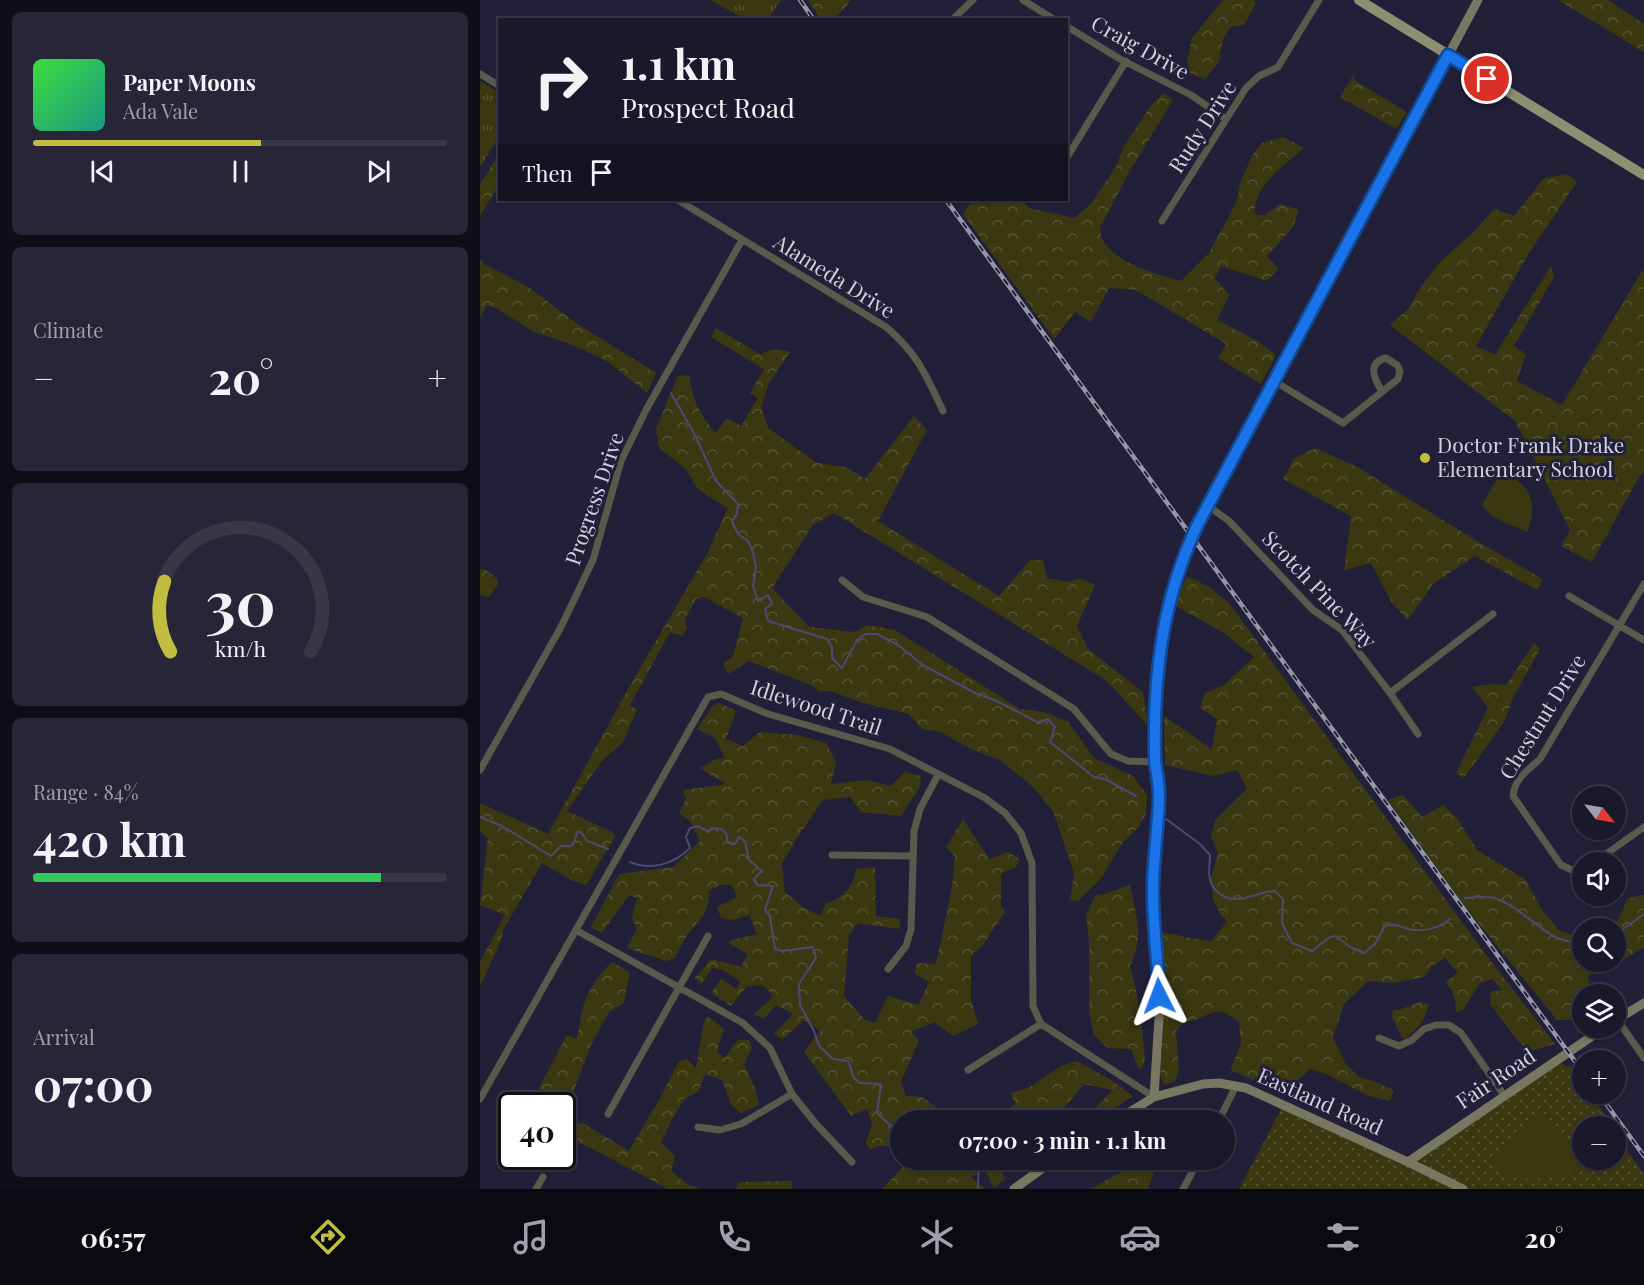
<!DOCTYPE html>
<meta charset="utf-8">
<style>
body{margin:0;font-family:"Playfair Display",serif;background:#272537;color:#f1f3f6;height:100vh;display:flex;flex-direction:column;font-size:22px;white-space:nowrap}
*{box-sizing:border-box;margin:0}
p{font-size:20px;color:#9fa0a9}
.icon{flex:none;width:33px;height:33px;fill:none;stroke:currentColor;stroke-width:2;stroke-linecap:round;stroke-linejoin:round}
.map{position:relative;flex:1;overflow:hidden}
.sheet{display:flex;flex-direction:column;gap:12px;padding:12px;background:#0e0d18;width:480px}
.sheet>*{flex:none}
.top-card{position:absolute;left:18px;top:18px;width:570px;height:183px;border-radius:0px;box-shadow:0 2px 4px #0004,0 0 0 2px #383747;background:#1a182b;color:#f1f3f6;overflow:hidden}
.needle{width:39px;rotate:121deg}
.buttons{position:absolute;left:1092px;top:786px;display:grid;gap:12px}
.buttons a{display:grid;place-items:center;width:54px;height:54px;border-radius:50%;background:#1a182b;box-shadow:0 2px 4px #0004,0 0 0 2px #383747;font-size:30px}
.speed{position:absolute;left:18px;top:1092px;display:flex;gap:12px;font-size:30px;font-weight:700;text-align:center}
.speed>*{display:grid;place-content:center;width:78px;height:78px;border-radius:50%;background:#1a182b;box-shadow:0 2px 4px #0004,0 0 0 2px #383747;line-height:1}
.speed .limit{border:3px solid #111;border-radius:9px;background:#fff;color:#111}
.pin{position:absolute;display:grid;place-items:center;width:51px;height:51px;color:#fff;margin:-26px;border:3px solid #fff;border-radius:50%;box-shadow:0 2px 6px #0007}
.me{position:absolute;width:66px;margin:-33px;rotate:357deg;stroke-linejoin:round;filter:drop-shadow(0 0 4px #0008)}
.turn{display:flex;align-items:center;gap:21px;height:126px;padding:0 24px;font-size:27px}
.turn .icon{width:78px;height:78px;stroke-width:2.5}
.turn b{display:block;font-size:42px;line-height:51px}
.then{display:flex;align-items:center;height:57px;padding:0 24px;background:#0003;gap:12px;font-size:22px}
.big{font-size:45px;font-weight:700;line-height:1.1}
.sheet .widget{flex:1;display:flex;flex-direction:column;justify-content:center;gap:9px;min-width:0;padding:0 21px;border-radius:9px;background:#272537}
.sheet .dial{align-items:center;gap:0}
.dial svg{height:156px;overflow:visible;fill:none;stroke:#383747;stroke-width:7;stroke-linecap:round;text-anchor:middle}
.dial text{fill:#f1f3f6;stroke:none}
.song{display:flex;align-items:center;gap:18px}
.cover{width:72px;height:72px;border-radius:9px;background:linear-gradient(135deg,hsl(120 70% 55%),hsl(170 70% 35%))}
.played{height:6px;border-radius:3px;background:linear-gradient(90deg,#c1bd40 55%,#383747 55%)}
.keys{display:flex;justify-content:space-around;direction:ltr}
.heat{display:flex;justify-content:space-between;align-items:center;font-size:33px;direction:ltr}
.charge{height:9px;border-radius:4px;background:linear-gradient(90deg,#34c759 84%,#383747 0)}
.trip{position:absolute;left:410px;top:1110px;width:345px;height:60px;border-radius:30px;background:#1a182b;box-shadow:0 2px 4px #0004,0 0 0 2px #383747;font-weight:700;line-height:60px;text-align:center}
.tabs{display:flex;height:96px;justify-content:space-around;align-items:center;background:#0a0a11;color:#9fa0a9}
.tabs .icon{width:42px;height:42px}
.tabs .on{color:#c1bd40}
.tabs b{font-size:27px;color:#f1f3f6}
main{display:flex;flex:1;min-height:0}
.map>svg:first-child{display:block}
.grass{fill:url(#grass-tufts)}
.forest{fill:url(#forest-crowns)}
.park{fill:url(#park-dots)}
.garden{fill:#393811}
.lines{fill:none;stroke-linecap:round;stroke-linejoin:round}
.stream{stroke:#4b4876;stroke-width:2}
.street{stroke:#59594c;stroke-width:7}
.secondary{stroke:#777762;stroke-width:9}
.primary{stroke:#8e8e73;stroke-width:10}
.rail-casing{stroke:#9796a9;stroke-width:4.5}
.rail{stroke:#222039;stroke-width:2;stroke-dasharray:7;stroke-linecap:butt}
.route-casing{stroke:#114b97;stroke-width:15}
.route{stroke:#1a73e8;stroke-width:10}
.poi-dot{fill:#c1bd40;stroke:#222039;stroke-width:2}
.labels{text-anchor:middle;stroke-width:6;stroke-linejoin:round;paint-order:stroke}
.street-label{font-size:21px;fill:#d1d1e1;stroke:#222039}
.poi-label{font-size:21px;fill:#d1d1e1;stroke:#222039;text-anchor:start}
</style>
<main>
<section class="sheet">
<div class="widget">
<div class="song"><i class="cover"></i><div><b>Paper Moons</b><p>Ada Vale</p></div></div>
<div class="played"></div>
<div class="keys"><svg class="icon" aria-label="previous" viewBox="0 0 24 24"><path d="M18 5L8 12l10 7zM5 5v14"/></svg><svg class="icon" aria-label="pause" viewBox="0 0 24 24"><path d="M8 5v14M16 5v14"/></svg><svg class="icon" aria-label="next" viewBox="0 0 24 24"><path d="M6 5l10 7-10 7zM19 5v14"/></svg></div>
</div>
<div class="widget"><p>Climate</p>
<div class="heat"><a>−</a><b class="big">20°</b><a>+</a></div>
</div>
<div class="widget dial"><svg viewBox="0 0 100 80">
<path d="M14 69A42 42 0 1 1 86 69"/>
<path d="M14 69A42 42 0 0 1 11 33" stroke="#c1bd40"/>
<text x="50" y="56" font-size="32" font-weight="700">30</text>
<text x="50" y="72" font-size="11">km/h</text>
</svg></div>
<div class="widget"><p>Range · 84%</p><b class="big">420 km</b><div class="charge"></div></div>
<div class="widget"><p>Arrival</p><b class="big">07:00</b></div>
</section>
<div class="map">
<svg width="1164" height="1189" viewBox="0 0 1164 1189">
<defs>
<pattern id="grass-tufts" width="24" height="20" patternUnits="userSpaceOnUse" patternTransform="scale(1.5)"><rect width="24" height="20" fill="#393811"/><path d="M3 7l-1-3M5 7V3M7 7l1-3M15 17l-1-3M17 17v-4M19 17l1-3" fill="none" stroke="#555433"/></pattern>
<pattern id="forest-crowns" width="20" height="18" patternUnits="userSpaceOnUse" patternTransform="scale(1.5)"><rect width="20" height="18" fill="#393811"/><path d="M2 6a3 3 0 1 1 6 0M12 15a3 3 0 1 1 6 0" fill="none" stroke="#555433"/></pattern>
<pattern id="park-dots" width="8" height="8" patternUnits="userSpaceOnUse" patternTransform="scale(1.5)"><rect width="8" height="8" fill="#393811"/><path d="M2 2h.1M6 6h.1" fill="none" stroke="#555433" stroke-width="1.8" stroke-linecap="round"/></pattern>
</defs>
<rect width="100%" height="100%" fill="#222039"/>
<path class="grass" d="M230 0H301L288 19H265Z
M0 81 20 93 19 137 0 167Z"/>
<path class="forest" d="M328 0H371C362 11 356 20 341 20Z
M743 0H774L776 3 764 25 751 27 743 39 739 62 725 79 710 73 707 61 712 38Z
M1078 0H1128L1164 24V52Z
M874 74V80L927 112 916 129 860 97Z
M683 93 693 100 651 169 620 228C621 232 621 238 624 242 634 262 681 276 701 281L729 253 757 201 760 183 772 156 782 143 803 137 824 148C805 165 772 186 775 215H785L800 204 819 210 813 227 787 256 799 269 787 281 741 266 735 278 749 295 737 320 778 341 796 355 781 384 738 358 746 344 656 290 629 288 611 322 595 312 574 339 483 214 492 200H542L549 208 594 218 611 204 637 165 643 148 670 107Z
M19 154V185L0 216V184Z
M1087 174 1097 182 1049 253 996 346 1015 355 1071 266 1074 277 1034 346 1046 354 1037 381 1082 405 1162 271 1164 272V472L1159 477 1112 562 1081 546 1090 530 1035 421 910 325 928 309 940 288 960 262 995 231 1014 209 1034 216 1064 178Z
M0 259 4 264 50 288 96 323 176 373 167 393 127 361 88 343 54 332 16 308 7 305 0 317Z
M236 328 280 354 295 349 310 352 289 383 281 407 288 428 337 463 366 467 385 479 434 416 447 430 398 521 519 596 550 560H563L567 578 588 582 600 578 615 585 597 626 608 649 663 692 668 726 627 681 354 513 333 525 292 588 329 627 375 632 387 625 415 630 540 709 565 712 588 722 614 758 653 776 667 795 666 814 657 829 643 842 620 880 598 901 590 900 594 873 573 811 552 786 520 760 493 750 460 732 442 729 429 714 383 703 350 691H339L331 685 269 661 248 674 243 664 253 656 263 618 224 597 216 599 205 619 207 628 202 636 190 632 150 705 157 710 143 742 121 762 87 811 132 832 135 837 106 885 91 880 62 863 23 930 22 939 0 986V962L25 915 0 905 8 838 0 831V803L68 834 152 682 228 552 248 508 228 496 216 487 206 469 179 448 176 429 198 376 210 375C210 398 221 415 235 433L247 418 261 426 278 398 270 393 284 369 231 337Z
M836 448 879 468 1003 545 1063 579 1057 590 995 556 953 584 928 620 912 603 891 563 864 570 871 516 803 479 814 458Z
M0 569 6 570 17 579 18 584 9 597 0 595Z
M707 576 729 587 749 603 1001 948 1075 1044 1050 1051 1038 1041 1010 1004 1011 992 1022 990 1012 979 1000 983 983 1010 976 1012C975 1000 975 991 965 982L978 973 965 958 950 968 945 977 914 983 888 981 864 1004 853 1037 865 1063 880 1078 891 1080 914 1090 910 1101 889 1096 844 1073 830 1069 814 1084 809 1095 750 1070 761 1045 759 1022C754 1019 747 1013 742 1012 729 1010 718 1023 705 1021L696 1031 699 1070 695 1081 684 1085 680 1075 683 1024 678 933C696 933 713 940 731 941L747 922 739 912 733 899 731 878 738 853 731 836 735 820 767 789 757 770 733 776 685 765 684 716 732 749 737 719 720 708 725 693 744 685 774 657 744 633 694 605Z
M1054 643 1060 649 1032 700 1024 722 984 778 976 773 1008 708 992 687 1012 684 1026 685Z
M239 703 256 711 246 739 263 746 280 732 317 735 346 743 356 762 351 784 387 780 411 786 424 772 441 776 440 787 421 816 381 812 370 797 343 800 317 838 302 864 305 892 324 908 340 916 346 903C363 899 374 886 376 869L395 867 396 916 420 919V929L378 923 369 935 364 996 385 1020 395 1023 408 996 439 1005 449 982 435 974 436 963 456 964 471 893 475 857 466 847 483 819 509 859 529 852 540 860 535 868 521 873V906L525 912 502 946 491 956V999L498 1024 473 1036 454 1022 431 1032 439 1040 421 1082 426 1096 442 1097 473 1120H420V1147L399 1146 390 1150 386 1143 392 1123 387 1109 371 1116 324 1052 340 1031 324 1020 303 1039 294 1034 313 1014 296 1005 284 1019 274 1014 292 998 291 993 282 985 267 986 251 1006 231 993 241 979 257 989 260 981 243 970 232 968 222 984 215 978 231 959 261 967 268 954 248 943 251 940 277 934 269 915 253 920 241 918 237 907 257 897 252 885H240L229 891C228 917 223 914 209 933 203 940 199 950 195 958L186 961 147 948 157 928 152 918 157 898 149 895 122 933 111 927 139 874 193 867 220 841 210 821 199 813 206 799 203 790 246 784 220 768 236 759 245 758 235 738 217 729 232 707Z
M923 795 942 817 963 805 977 818 997 850 1046 880 1062 910 1079 930 1102 940V962H1136V928H1130L1137 922 1148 898 1164 895V947L1138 963 1108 976 1112 994H1102V1018L1098 1020H1077L984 905 908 800Z
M650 885C656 920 665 931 650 967 659 998 663 1030 665 1062L659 1070 651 1049 628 1048 614 1035 609 1011V942L606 915 616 895 625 894Z
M132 962 150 972 144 1003 129 1012 111 1045 87 1109 90 1124 103 1123 149 1151 180 1098 199 1061 207 1059 216 1068 224 1022 227 1016 244 1029 237 1051 244 1058 258 1040H269L272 1048 264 1064 276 1091 279 1105 261 1113 251 1104 242 1080 225 1074 218 1092 204 1099 190 1123 181 1143 195 1156 191 1171 207 1184 220 1189H188L111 1148 83 1136 82 1106 50 1105 87 1035 96 1039C100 1029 100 1021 102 1011 106 993 119 974 132 962Z
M940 1002 949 1004C945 1019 937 1032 923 1039L911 1015 914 1010H919Z
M597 1061 631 1080 653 1096 620 1118 614 1109 633 1090 604 1084 586 1106 569 1120H501L535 1105 531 1093 550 1087 581 1066Z
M1089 1065 1102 1083V1094H1110L1134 1126H1102L1081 1069Z
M426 1160H522L517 1165 525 1179 514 1188 505 1170 491 1177 505 1189H402L426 1164Z
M657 1160H678L668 1189H611L643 1171Z
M300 1181H312V1189H256L260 1182Z"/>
<path class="park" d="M1079 1058 1102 1090V1094H1105L1129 1126H1102V1160H1136V1135L1164 1174V1189H759L804 1104 926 1161Z"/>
<path class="garden" d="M1022 470C1050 486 1059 501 1047 532 1033 525 1010 519 1002 505Z
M1065 1113 1108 1166C1087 1178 1027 1189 1014 1163 1026 1143 1045 1126 1065 1113Z"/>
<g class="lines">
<path class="stream" d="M191 393 215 435 236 481 258 504 257 513 252 522 258 534 268 541 273 552 276 567 273 586 278 601 288 595 292 604 285 609 288 621 347 639 352 647V658L362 668 377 640 385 634H397L418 645 443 665 495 693 517 701 559 723 568 719 575 727 570 742 614 777 625 779 656 796
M0 817 22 826 71 856 81 846H91L95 840 97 832H101L107 841 128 849
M686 819 720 844 730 855C730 862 728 872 730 879 731 885 736 891 740 894 758 907 776 891 795 891L803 899 802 923 812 943 832 951 850 937 856 936 870 947 884 953 895 944 905 926C914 923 919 926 928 929 943 932 958 929 970 919
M150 862C171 871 194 864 210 848L206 837 210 828 218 826 229 832 233 828 241 829 246 833 248 843 255 844 259 837 265 841 269 860 282 871 274 879 277 885 293 886 285 910 290 916 295 949 303 951 333 947 336 958 319 984 320 1005 334 1031 339 1046 353 1059 368 1061 374 1078 380 1083 401 1084 397 1113 414 1129H420
M985 898C995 897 1005 896 1014 898 1046 907 1067 946 1102 942
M1136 934 1164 914
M462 1160C466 1168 471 1169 480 1168L486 1160
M498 1189 499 1160"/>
<path class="street" d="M543 0 575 20
M472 20 493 0
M586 26 640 59 711 95 746 119
M0 74 20 86
M586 159 646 61
M198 200 406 327C437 353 446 375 463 411
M682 221 766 88 779 76 798 67 839 0
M794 381 863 423 918 379 920 371 917 365 906 358C887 363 894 378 901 390
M728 506 749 521 833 610 862 630 910 693 938 734
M362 580 383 597 447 617 594 709 631 754 648 761 675 762
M1089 596 1164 640
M910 693 1013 614
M0 770 81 627 113 560 141 461 166 410 262 240
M352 855 432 856
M1115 862 1164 827
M1102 869 1092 870 1081 865 1033 796C1035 778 1048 770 1060 759L1164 584
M96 930 263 1023 290 1048 312 1094 336 1124 372 1162
M408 969 426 946 431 929 434 831 440 809 458 775
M1137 1019 1164 1058
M899 1038 919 1046 932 1040 944 1029 956 1025H969L981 1033 1024 1095
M488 1070 561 1024
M0 1099 228 697 241 694 288 714 410 749 505 798 525 813 541 833 552 863 553 1006 561 1024 674 1097
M128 1114 228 936
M739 1120 756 1086
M218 1127 240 1130 261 1124 312 1094
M56 1189 63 1177
M703 1189 719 1160"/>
<path class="secondary" d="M1136 1020 1164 1003
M674 1097 679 1018 678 975 673 927V881L679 800 675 762 676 675 684 625 699 568 718 523 998 0
M637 1120 674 1097 723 1084 739 1083 766 1088 928 1162 983 1189
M928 1162 1124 1028
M534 1189 574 1160"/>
<path class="primary" d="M879 0 1164 175"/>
<defs>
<path id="rail" d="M320 0 334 20
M466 200 1102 1071
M1119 1094 1164 1156"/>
</defs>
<use href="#rail" class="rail-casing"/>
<use href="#rail" class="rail"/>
</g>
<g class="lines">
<defs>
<path id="route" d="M679 996C678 958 672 921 673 882 674 855 678 827 679 800 680 786 676 773 675 759 673 676 682 599 718 524L968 55 1007 79"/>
</defs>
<use href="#route" class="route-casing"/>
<use href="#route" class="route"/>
</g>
<circle class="poi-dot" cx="945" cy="458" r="6"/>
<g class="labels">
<g class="street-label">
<text transform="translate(660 48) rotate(29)" y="7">Craig Drive</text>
<text transform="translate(723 127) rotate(-57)" y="7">Rudy Drive</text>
<text transform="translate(354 277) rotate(32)" y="7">Alameda Drive</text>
<text transform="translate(115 499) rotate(-71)" y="7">Progress Drive</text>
<text transform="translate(839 590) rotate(46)" y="7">Scotch Pine Way</text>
<text transform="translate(336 708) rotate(18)" y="7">Idlewood Trail</text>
<text transform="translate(1063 717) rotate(-58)" y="7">Chestnut Drive</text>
<text transform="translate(1016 1079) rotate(-34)" y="7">Fair Road</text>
<text transform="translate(840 1102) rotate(24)" y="7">Eastland Road</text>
</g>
<g class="poi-label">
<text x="957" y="453">Doctor Frank Drake<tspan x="957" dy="24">Elementary School</tspan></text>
</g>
</g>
</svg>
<div class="buttons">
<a><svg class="needle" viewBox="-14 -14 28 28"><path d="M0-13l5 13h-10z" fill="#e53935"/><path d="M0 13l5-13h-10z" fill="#9fa0a9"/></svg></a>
<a><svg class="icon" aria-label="sound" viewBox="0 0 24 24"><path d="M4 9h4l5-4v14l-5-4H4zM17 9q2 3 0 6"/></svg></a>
<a><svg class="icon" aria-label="search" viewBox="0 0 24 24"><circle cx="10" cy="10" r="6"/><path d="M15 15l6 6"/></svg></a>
<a><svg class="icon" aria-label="layers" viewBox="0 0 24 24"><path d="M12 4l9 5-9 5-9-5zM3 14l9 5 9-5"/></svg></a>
<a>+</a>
<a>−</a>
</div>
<div class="speed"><div class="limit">40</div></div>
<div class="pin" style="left:1007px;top:79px;background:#d93025"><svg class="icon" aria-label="arrive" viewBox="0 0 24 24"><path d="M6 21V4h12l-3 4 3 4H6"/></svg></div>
<svg class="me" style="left:679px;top:996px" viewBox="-20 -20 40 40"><path d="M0-17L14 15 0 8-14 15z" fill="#1a73e8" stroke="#fff" stroke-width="4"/></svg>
<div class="trip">07:00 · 3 min · 1.1 km</div>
<div class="top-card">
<div class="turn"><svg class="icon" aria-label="right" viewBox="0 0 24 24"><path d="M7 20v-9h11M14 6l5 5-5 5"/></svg><div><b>1.1 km</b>Prospect Road</div></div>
<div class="then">Then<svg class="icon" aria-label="arrive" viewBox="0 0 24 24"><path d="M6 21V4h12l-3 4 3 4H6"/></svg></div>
</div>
</div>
</main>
<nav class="tabs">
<b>06:57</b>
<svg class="icon on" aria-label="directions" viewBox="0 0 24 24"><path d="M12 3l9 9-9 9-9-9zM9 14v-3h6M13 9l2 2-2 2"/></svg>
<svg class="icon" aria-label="music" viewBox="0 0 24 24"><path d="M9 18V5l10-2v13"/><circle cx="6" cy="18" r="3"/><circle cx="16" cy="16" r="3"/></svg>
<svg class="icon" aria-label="phone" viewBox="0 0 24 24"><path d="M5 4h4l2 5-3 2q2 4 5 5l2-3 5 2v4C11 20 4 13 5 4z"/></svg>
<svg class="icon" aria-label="climate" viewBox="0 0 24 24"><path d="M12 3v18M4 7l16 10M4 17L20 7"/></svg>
<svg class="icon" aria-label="car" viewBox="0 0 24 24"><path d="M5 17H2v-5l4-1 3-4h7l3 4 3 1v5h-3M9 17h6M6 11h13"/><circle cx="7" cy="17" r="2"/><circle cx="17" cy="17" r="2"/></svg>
<svg class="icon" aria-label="filters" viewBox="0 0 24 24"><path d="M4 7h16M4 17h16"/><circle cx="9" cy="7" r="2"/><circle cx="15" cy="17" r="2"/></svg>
<b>20°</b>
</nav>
